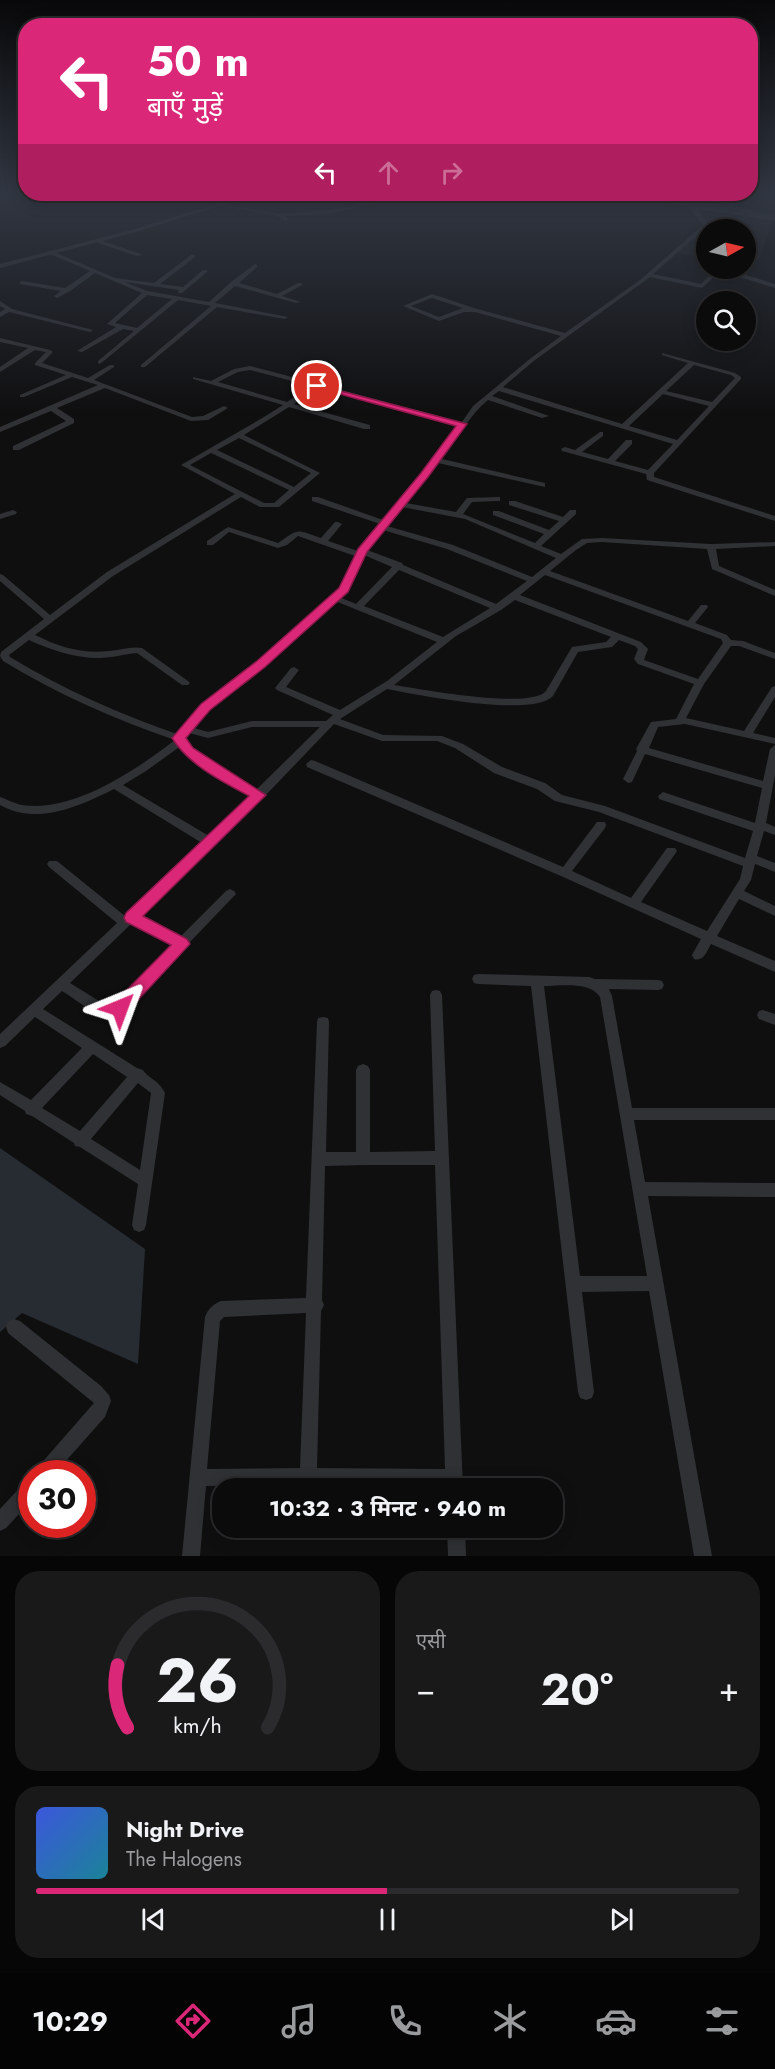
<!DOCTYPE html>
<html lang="hi">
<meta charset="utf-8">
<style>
body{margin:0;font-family:Jost,"Noto Sans Devanagari",sans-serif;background:#19191a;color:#f1f3f6;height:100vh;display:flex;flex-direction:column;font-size:22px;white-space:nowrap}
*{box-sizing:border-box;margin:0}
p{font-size:20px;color:#9a9b9d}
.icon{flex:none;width:33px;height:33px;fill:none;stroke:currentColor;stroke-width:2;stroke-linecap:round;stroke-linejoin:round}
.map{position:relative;height:1556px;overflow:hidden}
.drawer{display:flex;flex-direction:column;gap:15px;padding:15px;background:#060607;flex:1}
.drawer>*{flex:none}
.hud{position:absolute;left:18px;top:18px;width:740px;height:183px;border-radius:24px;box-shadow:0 3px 15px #0003,0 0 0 2px #2b2b2d;background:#db2777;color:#fff;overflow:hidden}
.needle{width:39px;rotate:82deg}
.controls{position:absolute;left:696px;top:219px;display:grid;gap:12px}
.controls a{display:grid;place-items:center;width:60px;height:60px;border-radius:50%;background:#0b0b0c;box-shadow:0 3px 15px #0003,0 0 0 2px #2b2b2d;font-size:30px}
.speed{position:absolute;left:18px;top:1460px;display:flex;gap:12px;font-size:30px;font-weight:700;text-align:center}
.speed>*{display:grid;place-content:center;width:78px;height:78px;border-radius:50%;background:#0b0b0c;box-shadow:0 3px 15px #0003,0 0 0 2px #2b2b2d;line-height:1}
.speed .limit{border:9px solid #d22;background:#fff;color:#111}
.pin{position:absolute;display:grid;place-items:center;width:51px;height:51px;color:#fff;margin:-26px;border:3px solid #fff;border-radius:50%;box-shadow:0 2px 6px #0007}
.me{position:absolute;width:66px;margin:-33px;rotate:44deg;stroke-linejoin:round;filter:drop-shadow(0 0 4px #0008)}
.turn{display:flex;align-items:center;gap:21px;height:126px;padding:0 30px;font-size:27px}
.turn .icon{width:78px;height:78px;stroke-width:2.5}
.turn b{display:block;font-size:42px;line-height:51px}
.lanes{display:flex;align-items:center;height:57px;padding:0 30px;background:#0003;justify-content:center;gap:30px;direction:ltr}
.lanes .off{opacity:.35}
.big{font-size:45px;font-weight:700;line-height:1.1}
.drawer .widget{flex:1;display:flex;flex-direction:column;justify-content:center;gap:9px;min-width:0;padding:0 21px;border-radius:24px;background:#19191a}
.drawer .dial{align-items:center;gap:0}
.dial svg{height:156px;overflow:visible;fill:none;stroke:#2b2b2d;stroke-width:7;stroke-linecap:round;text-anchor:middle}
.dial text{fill:#f1f3f6;stroke:none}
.song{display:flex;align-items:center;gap:18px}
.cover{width:72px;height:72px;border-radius:9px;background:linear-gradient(135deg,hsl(230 70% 55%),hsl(190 70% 35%))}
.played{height:6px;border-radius:3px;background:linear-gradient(90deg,#db2777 50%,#2b2b2d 50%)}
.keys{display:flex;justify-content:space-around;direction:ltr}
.heat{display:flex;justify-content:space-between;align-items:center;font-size:33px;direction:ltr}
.drawer .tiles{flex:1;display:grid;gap:15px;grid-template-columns:1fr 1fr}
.widget:last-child{grid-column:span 2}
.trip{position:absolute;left:212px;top:1478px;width:351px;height:60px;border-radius:24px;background:#0b0b0c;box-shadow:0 3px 15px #0003,0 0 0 2px #2b2b2d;font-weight:700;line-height:60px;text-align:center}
.tab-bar{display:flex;height:96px;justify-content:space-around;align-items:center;background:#040405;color:#9a9b9d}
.tab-bar .icon{width:42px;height:42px}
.tab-bar .on{color:#db2777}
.tab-bar b{font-size:27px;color:#f1f3f6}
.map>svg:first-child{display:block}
.built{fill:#1b1b1d}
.water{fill:#272c32}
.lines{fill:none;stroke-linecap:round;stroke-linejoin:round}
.canal{fill:#272c32;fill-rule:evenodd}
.minor{fill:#303134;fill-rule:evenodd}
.tertiary{fill:#303134;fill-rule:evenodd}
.route{fill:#db2777;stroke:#8e194d;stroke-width:1.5}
</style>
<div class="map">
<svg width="775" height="1556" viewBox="0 0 775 1556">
<rect width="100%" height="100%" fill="#0f0f10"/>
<path class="built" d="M698 211 772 220 760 259 746 265V230H706V258L676 253 701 229 703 223Z"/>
<path class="water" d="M0 1148 145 1249 138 1364 22 1313 0 1332Z"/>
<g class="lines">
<path class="canal" d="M629 194H644L775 214V218Z"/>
<path class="minor" d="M311 194H377L378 195 375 197Z
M608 194H623L695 205 698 194H703L700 206 775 217V221L696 209 709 225 653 274 701 284 714 271 724 268 775 284V288L723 272 718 273 702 288 650 277 535 360 503 387 622 424 688 363 662 355V353L735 373 741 377V379L654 473V477L775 516V521L647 480 646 474 562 451 561 449 565 447 575 450 600 432H603V436L582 452 608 459 626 440H632V444L615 461 648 470 673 444 499 391 492 396 549 416 542 418 488 400C469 415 457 440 442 459L545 483V487L438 463 406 503 456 512 467 498 500 497V501H497L472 502 463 514 535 543 544 534 493 515V511H499L549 530 559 521 509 505V501H515L563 517 570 510H576V514L541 546 561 554 582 539 602 538 711 544 775 542V546L716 549 719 566 775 590V596L712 569 707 549 602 542 587 543 576 550 550 571 688 621 701 605H707L708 607 695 623 727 635 731 640 743 641 775 653V659L739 646H731L704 684 686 718 744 731 772 687 775 686V697L753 733 775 738V744L685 724 658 727 649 748 763 781 770 749 775 745V775L766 823 775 827V835L764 831 757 856 775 863V872L755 864 751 880 744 891 775 906V916L739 899 717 936 775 961V972L711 944C707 951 704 962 694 959L692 955 701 939 561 876 307 767 306 764 311 760 315 761 563 867 597 822H605L606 825 605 828 572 871 631 898 667 848H675L677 851 675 854 641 902 707 931 740 879 743 866 599 812 555 801 537 789 494 773 455 748 437 741H382L334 724 263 798 140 916 180 937 226 891 230 889 234 891 236 894 120 1015C100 1022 79 1001 62 991L43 1009 137 1068 143 1070C150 1080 158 1079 165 1093L146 1225 144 1230 139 1232 134 1230 132 1225 138 1184 80 1147 75 1146 74 1143 32 1116 26 1114 25 1111 0 1095V1082L31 1100 82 1048 35 1017 5 1046 0 1048V1034L117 923 49 867 47 864 49 861H57L125 916 202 843 114 789C86 803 50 820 18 812 12 811 6 808 0 805V797C7 799 15 804 22 805 73 813 136 770 175 740 114 719 57 694 3 661L0 656 1 652 44 619 0 581V574L3 575 50 615 107 572 235 494 181 465 264 417 283 405 193 379V377L211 381 234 369 250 366 462 422 473 406 531 358 561 336 475 312H464L439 321 403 306 432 294 474 308 565 333 640 280 703 225 689 207ZM432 298 463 308 439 317 411 306ZM694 365 731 375 735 378 712 402 666 391ZM250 370 311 386 287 402 218 382 238 372ZM317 388 459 425 450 439 383 520 318 497H312V501L380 524 358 551 328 541 342 524 338 522H335L321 538C295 529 300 528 278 543L228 527 207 541V545H213L229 532 278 548 287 545 298 536 355 556 339 588 244 674 216 693 177 734C119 714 63 689 10 657L9 655 29 640C51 650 74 658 99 658 112 658 124 654 137 653L182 685H188L190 683 188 681 142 648C131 646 120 650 109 651 82 654 59 647 35 635L113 576 241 497 260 507H279L320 473 244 435 289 407 364 429H370V425L294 404ZM663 394 709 406 677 440 629 426ZM239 438 311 473 294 487 217 450ZM211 453 289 490 274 503H264L190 465ZM402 507 465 519 556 558 532 577 453 545 387 526ZM383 530 447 549 527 581 496 604 403 565 402 563 367 550ZM364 555 392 567 356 604 339 597 347 589ZM399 570 490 608 443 637 364 606ZM545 575 721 639 723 643 698 679 644 660 648 649 641 642 520 595ZM515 600 611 637 606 642 572 647 546 691C530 710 421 689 394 685L456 636 501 610ZM335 601 437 642 387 681 340 710 286 687 299 670 294 667 291 668 275 688 277 690 333 715 326 721H252L208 732 194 728 222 697 250 678ZM619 640 635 646 638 649 634 659 638 664 694 684 676 719 651 722 636 749 637 751 623 779 628 783 632 782 645 754 762 788 755 823 663 792 658 796 659 799 753 831 745 858 605 806 562 795 545 783 502 767 463 744 442 736 383 735 340 719 387 689C417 695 533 718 553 696L578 652 612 647ZM252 727H320L257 789 207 760 184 741 189 733 208 738ZM178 748 200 765 251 795 209 836 123 785 146 771ZM131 924 173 945 113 1006H107L70 983ZM93 1054 127 1077 80 1131 42 1108ZM138 1083 151 1093 140 1170 91 1139Z
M372 201 374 204 328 214 285 216 288 219 285 221 276 215 220 206 223 204 281 214 328 210Z
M97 239 141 254 142 255 137 256 95 242V240Z
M52 251 115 278 154 283 191 255H195V257L160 284 183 287 203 270H207V272L182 293H178L179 290 125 282 147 291 209 302 231 282 255 264 257 265V267L239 283 277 294 298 283H302V285L282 296 301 302 296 303 235 286 215 303 288 317 285 319 217 307 145 367H141V365L211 306 178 300 100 364 98 363V361L134 331 123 329 82 352 77 351 116 327 107 324 142 293 95 273 70 291 57 298 54 296 61 291 20 284V282L22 281 65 288 90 271 50 254V252ZM147 295 172 299 137 328 115 323Z
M0 301 12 309 93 330 90 332 9 312 0 317V312L5 309 0 306Z
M0 338 50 350 53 352 42 363 88 378 110 365H114V367L94 380 192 417 203 416 224 406 228 408 208 420 191 421 105 388 57 408 74 419V423L19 450H13V446L66 421 51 411 0 432V427L98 385 72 377 24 397H20V395L66 375 35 365V363L46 352 35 350 0 372V367L28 348 0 342Z
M13 510 17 512 16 514 0 519V514Z
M478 974 589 977 595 979 658 980 662 981 664 985 662 989 658 990 609 989 612 996 632 1108H775V1120H634L645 1182 775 1183V1197L648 1196 712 1556H694L649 1291 582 1292 594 1392 592 1398 586 1400 580 1398 578 1392 531 986 478 984 474 983 472 979 474 975ZM544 986C561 986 590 981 600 997L647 1276H580Z
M436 990 440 991 442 995 463 1488 308 1485 206 1486 200 1556H182L205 1317C208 1309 213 1304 221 1301L306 1298 317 1022 318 1018 323 1017 328 1018 329 1022 326 1152H356V1070L358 1066 363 1064 368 1066 370 1070V1152L435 1151 430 995 432 991ZM364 1165H435L445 1469 317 1468 321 1311 324 1305 322 1300 325 1166ZM306 1313 300 1468 207 1469 220 1321 224 1317Z
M763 1010 775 1014V1025L759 1019 757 1015 759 1011Z
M14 1319 20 1321 101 1386 109 1395 111 1401 105 1417 55 1473H36L38 1467 94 1403 8 1333 6 1327 8 1321Z
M32 1479V1500L6 1528 0 1531V1509L26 1481Z
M447 1527H465L466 1556H448Z"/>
<path class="tertiary" d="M248 194H260L132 233 0 268V264L128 231Z"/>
</g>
<linearGradient id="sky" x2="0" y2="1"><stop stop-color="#080809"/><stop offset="0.47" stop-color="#313742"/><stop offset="1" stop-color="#313742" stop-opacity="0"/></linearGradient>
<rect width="775" height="412" fill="url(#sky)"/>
<path class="route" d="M314 384 467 424 428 477 367 552 348 592 265 667 210 710 186 738 193 748 266 795 143 916 187 939 190 944 126 1013H114L112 1008 114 1003 171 945 126 922 124 918 126 913 249 796C221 781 189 765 172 738L201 704 257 661 339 588 358 549 421 473 456 426 314 387Z"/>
</svg>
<div class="controls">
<a><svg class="needle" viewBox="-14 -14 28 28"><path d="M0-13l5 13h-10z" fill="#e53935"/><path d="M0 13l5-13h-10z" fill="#9a9b9d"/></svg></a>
<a><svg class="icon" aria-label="search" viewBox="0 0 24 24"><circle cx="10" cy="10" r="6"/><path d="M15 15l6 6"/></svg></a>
</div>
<div class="speed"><div class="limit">30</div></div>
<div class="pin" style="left:317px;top:386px;background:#d93025"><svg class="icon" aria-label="arrive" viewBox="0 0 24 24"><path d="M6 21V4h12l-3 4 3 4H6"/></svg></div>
<svg class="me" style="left:120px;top:1008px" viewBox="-20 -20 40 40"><path d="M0-17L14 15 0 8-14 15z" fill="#db2777" stroke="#fff" stroke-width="4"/></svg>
<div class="trip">10:32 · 3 मिनट · 940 m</div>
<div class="hud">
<div class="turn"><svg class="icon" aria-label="left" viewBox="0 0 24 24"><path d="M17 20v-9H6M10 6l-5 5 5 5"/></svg><div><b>50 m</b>बाएँ मुड़ें</div></div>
<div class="lanes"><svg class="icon" aria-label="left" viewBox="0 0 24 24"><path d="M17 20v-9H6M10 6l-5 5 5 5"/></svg><svg class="icon off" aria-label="ahead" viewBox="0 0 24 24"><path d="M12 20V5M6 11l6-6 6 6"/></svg><svg class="icon off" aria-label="right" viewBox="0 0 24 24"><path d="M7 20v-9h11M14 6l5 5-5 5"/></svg></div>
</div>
</div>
<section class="drawer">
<div class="tiles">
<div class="widget dial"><svg viewBox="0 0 100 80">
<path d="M14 69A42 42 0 1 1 86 69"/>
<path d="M14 69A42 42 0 0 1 9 37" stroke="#db2777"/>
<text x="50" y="56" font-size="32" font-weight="700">26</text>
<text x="50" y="72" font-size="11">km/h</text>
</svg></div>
<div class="widget"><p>एसी</p>
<div class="heat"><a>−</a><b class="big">20°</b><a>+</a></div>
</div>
<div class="widget">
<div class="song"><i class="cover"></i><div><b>Night Drive</b><p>The Halogens</p></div></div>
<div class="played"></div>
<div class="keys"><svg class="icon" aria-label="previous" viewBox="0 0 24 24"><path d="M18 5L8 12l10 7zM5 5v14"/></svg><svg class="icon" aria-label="pause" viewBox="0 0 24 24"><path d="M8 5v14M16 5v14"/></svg><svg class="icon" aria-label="next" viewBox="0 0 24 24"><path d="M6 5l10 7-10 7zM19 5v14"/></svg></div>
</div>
</div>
</section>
<nav class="tab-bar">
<b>10:29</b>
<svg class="icon on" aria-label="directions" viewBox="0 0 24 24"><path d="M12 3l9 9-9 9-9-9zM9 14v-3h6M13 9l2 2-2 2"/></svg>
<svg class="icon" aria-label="music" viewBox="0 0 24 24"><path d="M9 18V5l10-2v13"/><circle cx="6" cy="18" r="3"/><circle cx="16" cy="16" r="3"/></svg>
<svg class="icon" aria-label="phone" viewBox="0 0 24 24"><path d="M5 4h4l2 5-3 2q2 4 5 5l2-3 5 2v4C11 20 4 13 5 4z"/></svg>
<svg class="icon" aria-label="climate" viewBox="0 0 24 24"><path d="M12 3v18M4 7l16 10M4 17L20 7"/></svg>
<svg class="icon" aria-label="car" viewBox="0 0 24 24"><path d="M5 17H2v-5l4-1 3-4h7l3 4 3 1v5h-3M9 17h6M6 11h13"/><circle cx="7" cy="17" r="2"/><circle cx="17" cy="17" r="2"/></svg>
<svg class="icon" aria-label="filters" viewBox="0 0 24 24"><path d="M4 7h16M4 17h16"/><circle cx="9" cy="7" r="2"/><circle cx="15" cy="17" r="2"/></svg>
</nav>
